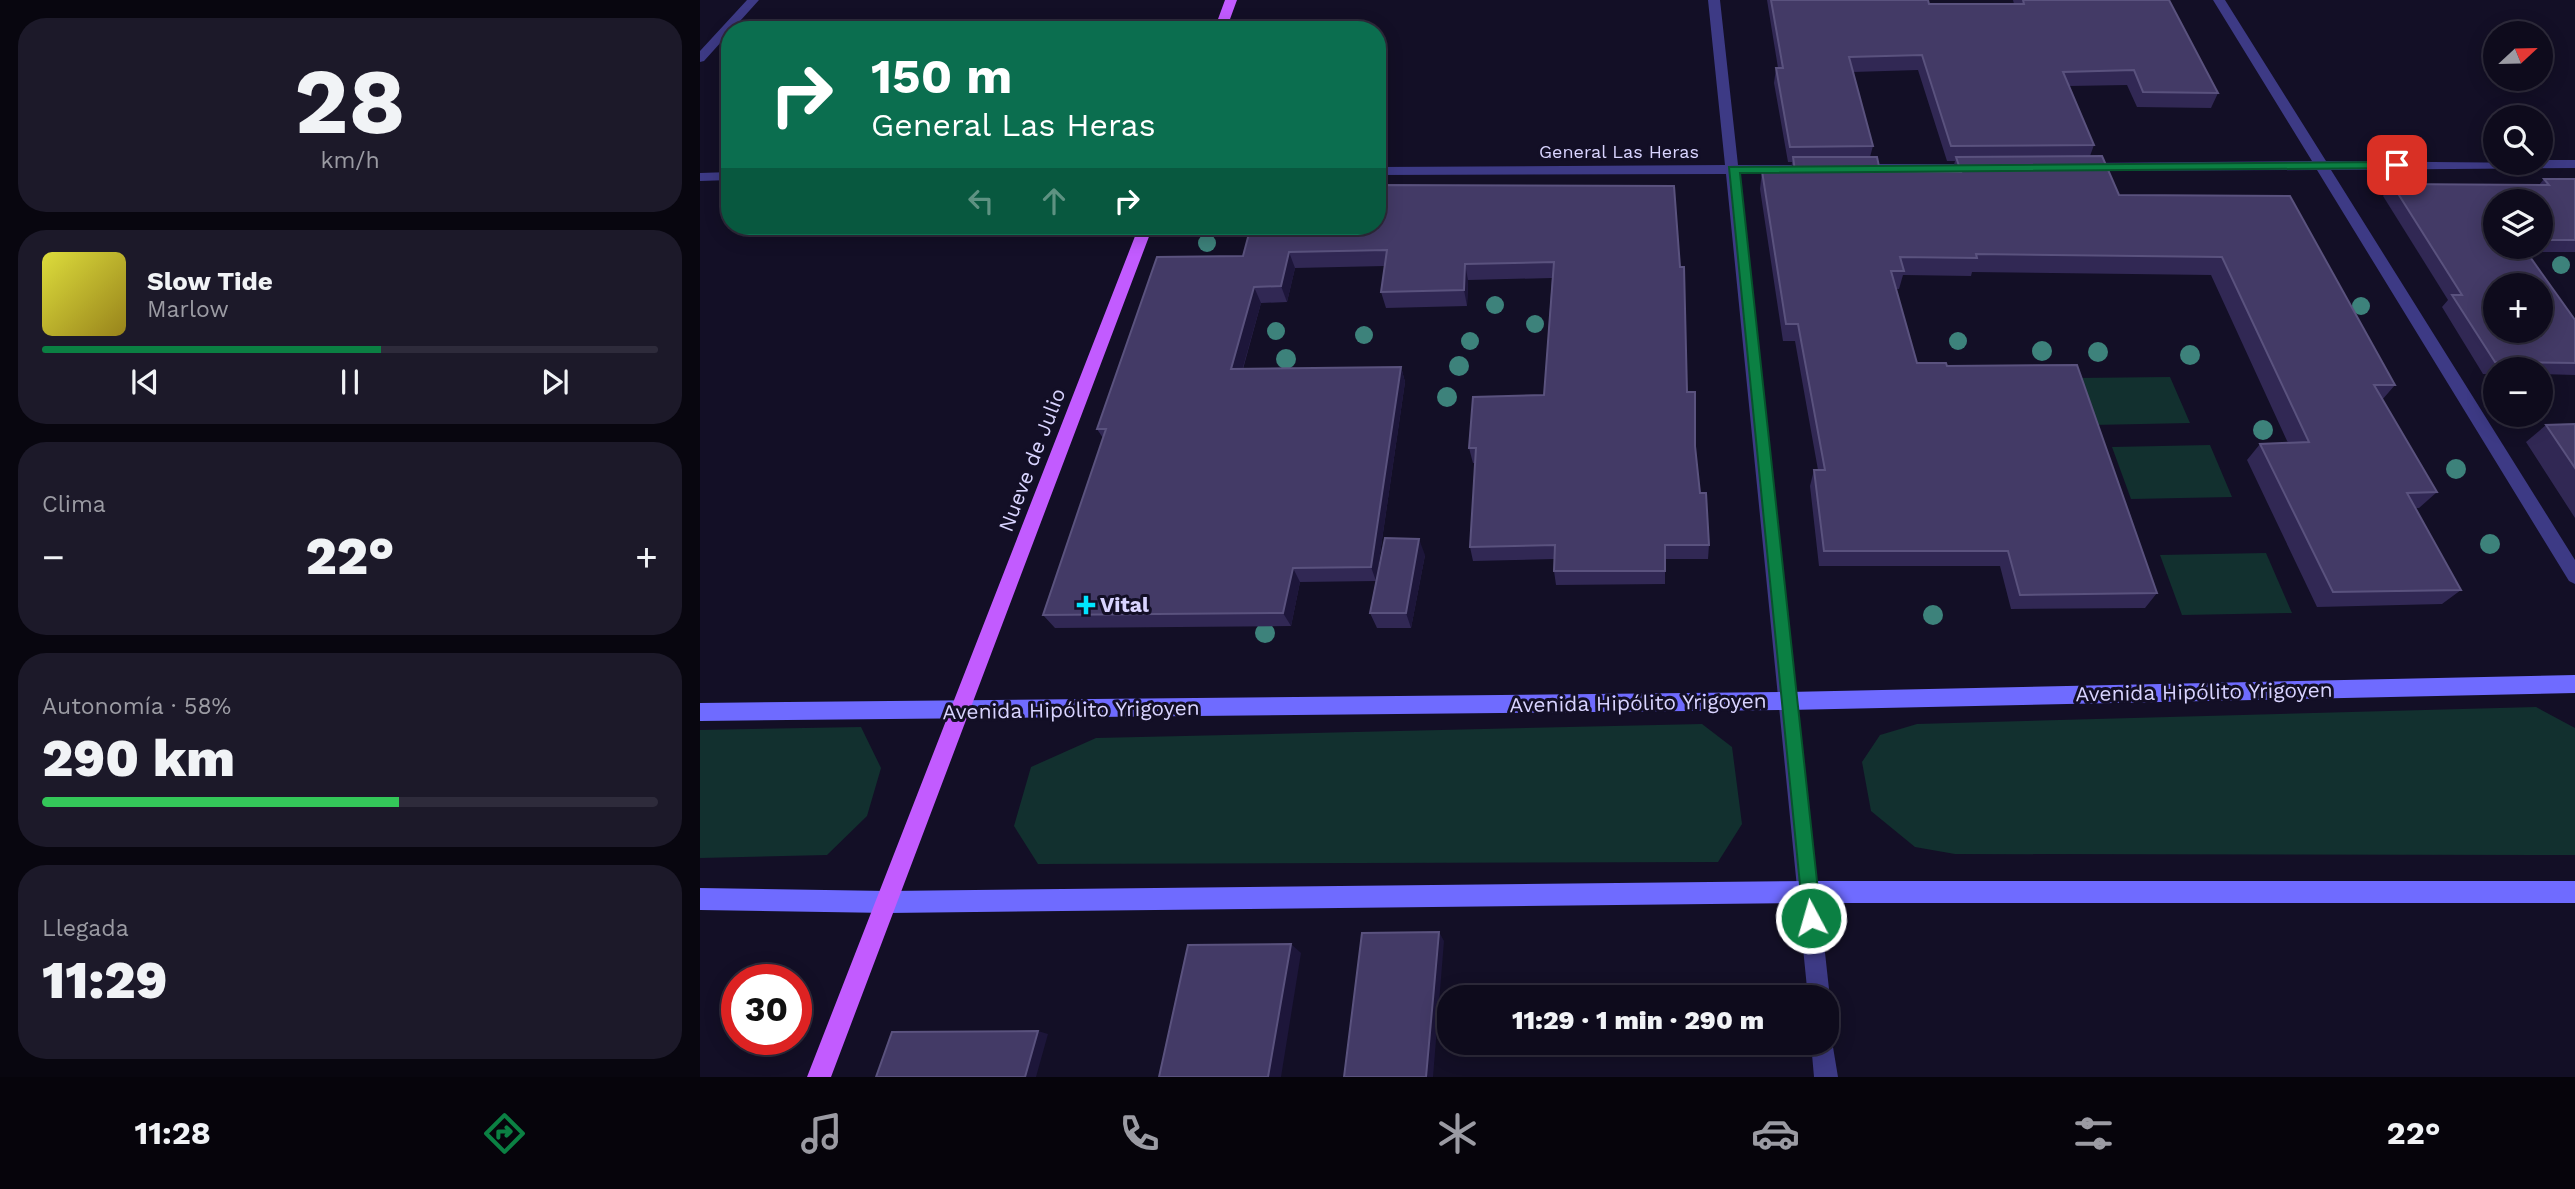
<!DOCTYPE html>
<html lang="es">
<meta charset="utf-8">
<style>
body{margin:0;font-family:"Work Sans",sans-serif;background:#1c1929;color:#f1f3f6;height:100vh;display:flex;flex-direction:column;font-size:26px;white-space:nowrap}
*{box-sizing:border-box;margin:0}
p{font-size:23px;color:#9b9ba3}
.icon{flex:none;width:38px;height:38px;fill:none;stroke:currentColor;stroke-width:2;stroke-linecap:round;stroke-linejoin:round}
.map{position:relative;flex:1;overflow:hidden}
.details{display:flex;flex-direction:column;gap:18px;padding:18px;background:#08060f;width:700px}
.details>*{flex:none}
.guide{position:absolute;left:21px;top:21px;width:665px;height:214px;border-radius:28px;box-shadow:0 4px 18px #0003,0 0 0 2px #2e2b3b;background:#0b6e4f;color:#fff;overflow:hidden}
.needle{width:46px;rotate:68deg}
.buttons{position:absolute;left:1783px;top:21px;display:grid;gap:14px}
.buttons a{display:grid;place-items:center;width:70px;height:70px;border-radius:50%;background:#0e0b1c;box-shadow:0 4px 18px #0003,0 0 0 2px #2e2b3b;font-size:35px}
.speed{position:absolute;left:21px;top:964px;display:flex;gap:14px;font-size:35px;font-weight:700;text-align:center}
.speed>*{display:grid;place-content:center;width:91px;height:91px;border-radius:50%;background:#0e0b1c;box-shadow:0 4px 18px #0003,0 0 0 2px #2e2b3b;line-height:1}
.speed .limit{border:10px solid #d22;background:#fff;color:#111}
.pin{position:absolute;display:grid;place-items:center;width:60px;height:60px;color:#fff;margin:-30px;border-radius:14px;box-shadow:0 4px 10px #0006}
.me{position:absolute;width:77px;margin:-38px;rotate:354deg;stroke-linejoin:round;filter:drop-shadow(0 0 5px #0008)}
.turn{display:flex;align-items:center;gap:24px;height:147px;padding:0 35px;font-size:32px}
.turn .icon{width:91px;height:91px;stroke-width:2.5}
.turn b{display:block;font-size:49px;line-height:60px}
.lanes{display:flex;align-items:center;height:66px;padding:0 35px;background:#0003;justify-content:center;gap:35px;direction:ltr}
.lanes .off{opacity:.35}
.big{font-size:52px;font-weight:800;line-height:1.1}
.details .tile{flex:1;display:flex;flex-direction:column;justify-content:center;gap:10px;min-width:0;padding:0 24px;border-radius:28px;background:#1c1929}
.details .dial{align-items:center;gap:0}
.dial b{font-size:91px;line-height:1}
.song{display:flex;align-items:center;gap:21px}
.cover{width:84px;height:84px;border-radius:10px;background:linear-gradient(135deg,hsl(60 70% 55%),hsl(50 70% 35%))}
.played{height:7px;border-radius:4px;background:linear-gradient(90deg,#0b8043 55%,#2e2b3b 55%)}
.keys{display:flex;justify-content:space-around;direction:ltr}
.heat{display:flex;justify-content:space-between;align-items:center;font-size:38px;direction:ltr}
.charge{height:10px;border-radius:5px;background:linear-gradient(90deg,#34c759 58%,#2e2b3b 0)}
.trip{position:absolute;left:737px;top:985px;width:402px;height:70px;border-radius:28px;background:#0e0b1c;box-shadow:0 4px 18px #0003,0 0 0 2px #2e2b3b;font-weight:800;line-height:70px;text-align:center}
.tab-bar{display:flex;height:112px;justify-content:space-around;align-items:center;background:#06040b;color:#9b9ba3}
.tab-bar .icon{width:49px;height:49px}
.tab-bar .on{color:#0b8043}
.tab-bar b{font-size:32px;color:#f1f3f6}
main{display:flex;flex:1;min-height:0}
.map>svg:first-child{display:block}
.green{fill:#12302f}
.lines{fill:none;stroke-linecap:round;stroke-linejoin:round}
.street{fill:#3d3a85;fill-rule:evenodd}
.secondary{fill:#6f6bff;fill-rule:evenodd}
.primary{fill:#c25bff;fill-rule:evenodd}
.tree{fill:#3d827b}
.wall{fill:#312854;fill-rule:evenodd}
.shaded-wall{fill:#1d163a}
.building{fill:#433a66;stroke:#5a527e;stroke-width:2;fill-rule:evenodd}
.route{fill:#0b8043;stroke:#07532c;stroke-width:2}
.poi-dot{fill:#00e5ff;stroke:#130f26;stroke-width:2.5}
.labels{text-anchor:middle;stroke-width:6;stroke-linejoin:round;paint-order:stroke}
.far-street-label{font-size:18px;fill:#d9d4ff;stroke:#130f26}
.street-label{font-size:21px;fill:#d9d4ff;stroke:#130f26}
.poi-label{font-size:21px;font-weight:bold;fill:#d9d4ff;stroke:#130f26;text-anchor:start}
</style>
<main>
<section class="details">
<div class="tile dial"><b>28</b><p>km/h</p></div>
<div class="tile">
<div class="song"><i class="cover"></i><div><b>Slow Tide</b><p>Marlow</p></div></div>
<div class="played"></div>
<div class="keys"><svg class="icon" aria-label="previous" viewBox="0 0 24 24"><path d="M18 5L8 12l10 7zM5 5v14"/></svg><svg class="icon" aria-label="pause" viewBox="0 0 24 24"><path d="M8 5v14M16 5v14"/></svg><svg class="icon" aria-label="next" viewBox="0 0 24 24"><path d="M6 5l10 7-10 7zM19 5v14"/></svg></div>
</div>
<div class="tile"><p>Clima</p>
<div class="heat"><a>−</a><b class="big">22°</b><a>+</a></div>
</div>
<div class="tile"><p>Autonomía · 58%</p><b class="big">290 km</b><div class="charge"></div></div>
<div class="tile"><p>Llegada</p><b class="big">11:29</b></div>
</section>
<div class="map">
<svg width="1875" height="1077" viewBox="0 0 1875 1077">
<rect width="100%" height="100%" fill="#130f26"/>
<path class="green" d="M1470 377 1490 423 1393 425 1376 378Z
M1510 445 1532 497 1431 499 1412 447Z
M1566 553 1592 613 1482 615 1460 555Z
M1836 707 1875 728V855L1255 854 1215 847 1171 811 1162 762 1180 735 1217 724Z
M1002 724 1032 747 1042 824 1018 862 338 864 314 826 331 767 396 738Z
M161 727 181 768 167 816 127 855 0 858V730Z"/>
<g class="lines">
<path class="street" d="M47 0H59L4 61 0 62V51Z
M1008 0H1020L1038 165H1115L1122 169 1115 173H1039L1130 998 1127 1006V998H1108L1026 174 677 175V167L1025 165Z
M1513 0H1525L1626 161 1841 163V160H1875V168L1631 170 1875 560V584L1869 581 1617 170 1384 171 1377 167 1384 163 1612 161Z
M1157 164H1276L1283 168 1276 172 1152 171V165Z
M30 172V180L0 181V173Z
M1127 1033 1131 1035 1138 1077H1114L1111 1043H1127Z"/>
<path class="secondary" d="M1875 675V693L1088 710 0 721V703L1088 692Z
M1108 881H1875V903H1108L188 913 0 910V888L188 891Z"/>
<path class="primary" d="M525 0H537L526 30H514Z
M439 226H453L131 1077H107Z"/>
</g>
<g class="tree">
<circle cx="507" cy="243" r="9"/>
<circle cx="1861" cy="265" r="9"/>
<circle cx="795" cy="305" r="9"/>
<circle cx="1661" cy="306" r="9"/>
<circle cx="835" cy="324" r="9"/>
<circle cx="576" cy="331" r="9"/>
<circle cx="664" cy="335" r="9"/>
<circle cx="770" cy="341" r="9"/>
<circle cx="1258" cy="341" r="9"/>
<circle cx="1342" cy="351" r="10"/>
<circle cx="1398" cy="352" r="10"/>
<circle cx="1490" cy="355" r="10"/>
<circle cx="586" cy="359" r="10"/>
<circle cx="759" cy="366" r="10"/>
<circle cx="747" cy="397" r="10"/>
<circle cx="1563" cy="430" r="10"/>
<circle cx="1756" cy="469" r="10"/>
<circle cx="1790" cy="544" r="10"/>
<circle cx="1233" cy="615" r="10"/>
<circle cx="565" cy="633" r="10"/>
</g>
<path class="wall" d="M1067 0H1228L1229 4H1314L1313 0H1469L1518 93 1511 108 1437 107 1427 85 1369 86 1394 145 1390 156 1419 195 1590 196 1695 385 1682 400 1737 492 1719 508H1715L1761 590 1742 604 1617 607 1547 460 1560 444 1588 443 1511 275 1272 272 1271 276 1203 275 1199 289H1196L1217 363 1247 366 1457 593 1445 608 1311 609 1300 566H1119L1110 486 1114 470H1118L1095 341H1083L1060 189 1062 171H1091L1092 162H1088L1074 83 1076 68H1078ZM1218 70 1247 161H1255L1252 172 1180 171 1170 157 1173 146 1153 72Z
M1844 179H1875V252H1829L1827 253 1875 320V375L1841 374V369H1796V374H1783L1742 307 1748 300 1683 196 1692 184 1839 185ZM1841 201V247H1796Z
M974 186 987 392 995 446 1000 493 1009 545 1008 559H965V584L856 585 854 571V559L773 561 770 547 775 463H773L769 448 844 395 852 278 768 280 767 306 686 308 681 292 685 266 595 268 587 302 561 303 543 369 701 367 705 382 676 581 600 582 591 626 355 628 343 615 403 438 397 429 543 256Z
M1875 424V518L1826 442 1846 425Z
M725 555 711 628H677L670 613Z"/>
<path class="shaded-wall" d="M589 252 595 268 587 302 581 286Z
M765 264 768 280 767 306 764 290Z
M554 287 561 303 538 385 531 369Z
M701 367 705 382 676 581 671 567Z
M719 539 725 555 711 628 706 613Z
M593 568 600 582 591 626 583 613Z
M739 932 744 941 733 1077H726Z
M591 944 601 953 581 1077H568Z
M338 1031 348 1034 336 1077H325Z"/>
<path class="building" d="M1071 0H1228L1229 4H1324L1323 0H1469L1518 93 1443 92 1434 70 1363 72 1394 145 1251 146 1222 55 1149 57 1173 146 1090 147 1076 68H1083Z
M1402 156 1419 195 1590 196 1695 385H1674L1737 492 1707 493 1761 590 1633 592 1560 444 1609 442 1522 257 1276 254 1277 258 1200 257 1204 271H1191L1217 363H1246L1247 366 1377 365 1457 593 1320 595 1308 551H1124L1114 470H1125L1098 324H1086L1062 171H1095L1093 157H1177L1180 171 1261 172 1256 157Z
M1844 179H1875V240H1841V201H1796V247H1823L1875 320V363L1795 362 1752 295H1762L1692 184 1849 185ZM1796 285H1841V331H1796Z
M677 185 974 186 980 267H984L987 392H995V446L1000 493H1006L1009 545H965V571H854L855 545 770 547 776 448H769L773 397 844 395 854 262 765 264 764 290 681 292 687 250 589 252 581 286 554 287 531 369 701 367 671 567 593 568 583 613 343 615 406 429H397L457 257 543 256 551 226H677Z
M1875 424V468L1846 425Z
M685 538 719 539 706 613H670Z
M739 932 726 1077H644L662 933Z
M591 944 568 1077H459L488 945Z
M338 1031 325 1077H176L192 1032Z"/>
<path class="route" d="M1697 162 1702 163V168L1040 173 1121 918 1118 925 1111 928 1104 925 1029 167Z"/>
<path class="poi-dot" d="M382.5 594.5h7v7h7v7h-7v7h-7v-7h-7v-7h7z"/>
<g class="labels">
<g class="far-street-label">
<text x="919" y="158">General Las Heras</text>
</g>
<g class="street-label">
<text transform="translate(332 460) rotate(-69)" y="7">Nueve de Julio</text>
<text transform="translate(1504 692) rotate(-1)" y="7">Avenida Hipólito Yrigoyen</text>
<text transform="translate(938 703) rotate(-1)" y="7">Avenida Hipólito Yrigoyen</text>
<text transform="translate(371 710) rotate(-1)" y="7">Avenida Hipólito Yrigoyen</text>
</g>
<g class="poi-label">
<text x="400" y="612">Vital</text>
</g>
</g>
</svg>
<div class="buttons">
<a><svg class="needle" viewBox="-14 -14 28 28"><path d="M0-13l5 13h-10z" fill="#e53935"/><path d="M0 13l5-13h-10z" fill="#9b9ba3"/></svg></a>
<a><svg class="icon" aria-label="search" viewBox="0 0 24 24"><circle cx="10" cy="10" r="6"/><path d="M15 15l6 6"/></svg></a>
<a><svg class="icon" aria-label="layers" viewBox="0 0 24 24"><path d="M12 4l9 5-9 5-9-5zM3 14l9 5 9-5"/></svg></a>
<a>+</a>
<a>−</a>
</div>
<div class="speed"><div class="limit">30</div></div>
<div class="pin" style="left:1697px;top:165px;background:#d93025"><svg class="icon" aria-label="arrive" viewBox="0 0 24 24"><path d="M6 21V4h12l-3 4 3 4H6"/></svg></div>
<svg class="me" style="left:1111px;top:918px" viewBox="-20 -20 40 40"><circle r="17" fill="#0b8043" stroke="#fff" stroke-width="3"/><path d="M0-11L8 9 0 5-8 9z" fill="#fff"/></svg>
<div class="trip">11:29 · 1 min · 290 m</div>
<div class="guide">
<div class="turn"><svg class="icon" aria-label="right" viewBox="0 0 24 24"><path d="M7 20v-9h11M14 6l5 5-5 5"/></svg><div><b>150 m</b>General Las Heras</div></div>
<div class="lanes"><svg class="icon off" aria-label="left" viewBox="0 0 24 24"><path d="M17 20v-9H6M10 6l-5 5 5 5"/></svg><svg class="icon off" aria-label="ahead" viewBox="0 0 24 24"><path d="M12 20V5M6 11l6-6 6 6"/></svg><svg class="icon" aria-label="right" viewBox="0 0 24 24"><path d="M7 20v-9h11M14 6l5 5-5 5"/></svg></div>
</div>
</div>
</main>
<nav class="tab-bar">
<b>11:28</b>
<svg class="icon on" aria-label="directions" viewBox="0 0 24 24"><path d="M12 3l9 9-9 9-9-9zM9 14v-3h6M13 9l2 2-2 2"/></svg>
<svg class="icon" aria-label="music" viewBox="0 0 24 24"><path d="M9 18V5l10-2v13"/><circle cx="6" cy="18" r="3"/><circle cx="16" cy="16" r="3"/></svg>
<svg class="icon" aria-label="phone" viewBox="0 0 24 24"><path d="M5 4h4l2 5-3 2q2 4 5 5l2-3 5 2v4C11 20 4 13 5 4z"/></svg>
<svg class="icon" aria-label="climate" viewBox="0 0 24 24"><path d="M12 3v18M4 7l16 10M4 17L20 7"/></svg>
<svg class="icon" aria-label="car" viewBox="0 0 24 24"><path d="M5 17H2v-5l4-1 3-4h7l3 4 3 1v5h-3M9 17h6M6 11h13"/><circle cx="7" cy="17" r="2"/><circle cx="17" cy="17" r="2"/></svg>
<svg class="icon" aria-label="filters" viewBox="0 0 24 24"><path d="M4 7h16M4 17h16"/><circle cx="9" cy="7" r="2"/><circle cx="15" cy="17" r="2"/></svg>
<b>22°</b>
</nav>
